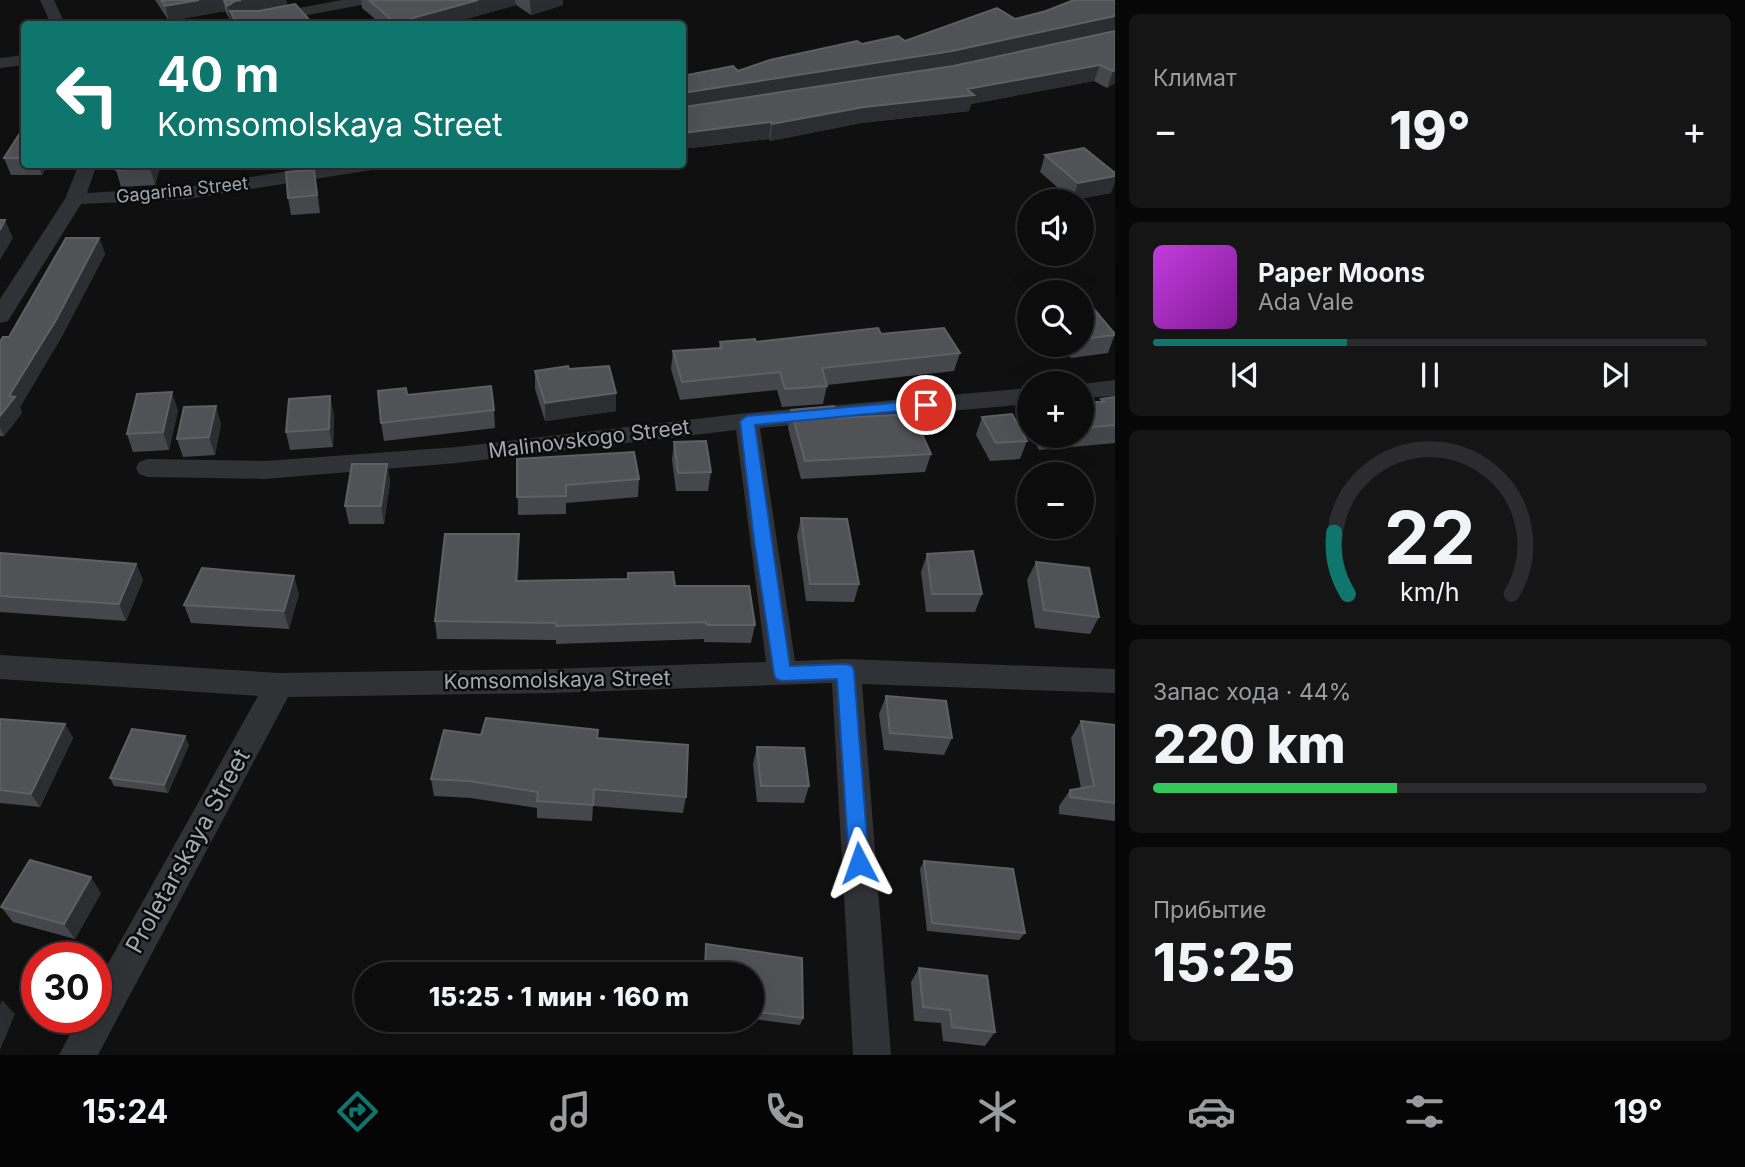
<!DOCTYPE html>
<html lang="ru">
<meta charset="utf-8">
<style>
body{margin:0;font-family:Inter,sans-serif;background:#151516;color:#f1f3f6;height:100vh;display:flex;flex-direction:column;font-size:26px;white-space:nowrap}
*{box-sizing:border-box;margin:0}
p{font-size:23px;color:#9a9b9d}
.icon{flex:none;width:38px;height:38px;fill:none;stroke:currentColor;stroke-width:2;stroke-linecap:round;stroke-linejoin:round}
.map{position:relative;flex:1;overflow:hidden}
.details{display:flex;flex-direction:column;gap:14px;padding:14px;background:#070707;width:630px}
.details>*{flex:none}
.banner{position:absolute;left:21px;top:21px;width:665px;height:147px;border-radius:7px;box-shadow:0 7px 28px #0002,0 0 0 2px #2c2c2e;background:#0f766e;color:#fff;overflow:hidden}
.fabs{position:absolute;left:1017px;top:189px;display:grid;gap:14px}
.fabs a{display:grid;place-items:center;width:77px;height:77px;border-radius:50%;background:#0c0c0d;box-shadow:0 7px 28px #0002,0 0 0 2px #2c2c2e;font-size:35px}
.speed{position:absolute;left:21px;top:942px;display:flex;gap:14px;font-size:35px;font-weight:700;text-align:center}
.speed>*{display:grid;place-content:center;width:91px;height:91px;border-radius:50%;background:#0c0c0d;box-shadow:0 7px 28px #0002,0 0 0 2px #2c2c2e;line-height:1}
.speed .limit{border:10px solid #d22;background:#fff;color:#111}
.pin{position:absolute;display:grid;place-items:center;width:60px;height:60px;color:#fff;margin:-30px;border:4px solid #fff;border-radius:50%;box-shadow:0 2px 7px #0007}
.me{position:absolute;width:77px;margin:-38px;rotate:356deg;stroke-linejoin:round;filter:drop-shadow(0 0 5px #0008)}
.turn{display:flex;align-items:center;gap:24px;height:147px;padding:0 21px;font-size:32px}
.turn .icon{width:91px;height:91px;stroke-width:2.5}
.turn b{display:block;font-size:49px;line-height:60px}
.big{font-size:52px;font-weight:800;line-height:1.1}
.details .card{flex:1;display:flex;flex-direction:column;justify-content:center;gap:10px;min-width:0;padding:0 24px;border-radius:10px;background:#151516}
.details .dial{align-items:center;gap:0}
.dial svg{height:182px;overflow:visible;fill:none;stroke:#2c2c2e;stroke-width:7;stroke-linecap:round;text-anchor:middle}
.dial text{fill:#f1f3f6;stroke:none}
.song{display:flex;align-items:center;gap:21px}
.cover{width:84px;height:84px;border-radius:10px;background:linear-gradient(135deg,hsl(290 70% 55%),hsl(290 70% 35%))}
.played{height:7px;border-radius:4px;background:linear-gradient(90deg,#0f766e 35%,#2c2c2e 35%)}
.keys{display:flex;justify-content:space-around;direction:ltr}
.heat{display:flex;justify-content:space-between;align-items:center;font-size:38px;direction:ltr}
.charge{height:10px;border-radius:5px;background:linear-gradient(90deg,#34c759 44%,#2c2c2e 0)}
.trip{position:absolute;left:354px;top:962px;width:410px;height:70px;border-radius:35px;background:#0c0c0d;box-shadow:0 7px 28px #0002,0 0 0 2px #2c2c2e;font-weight:800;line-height:70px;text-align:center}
.tab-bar{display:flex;height:112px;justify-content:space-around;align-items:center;background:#050505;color:#9a9b9d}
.tab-bar .icon{width:49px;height:49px}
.tab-bar .selected{color:#0f766e}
.tab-bar b{font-size:32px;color:#f1f3f6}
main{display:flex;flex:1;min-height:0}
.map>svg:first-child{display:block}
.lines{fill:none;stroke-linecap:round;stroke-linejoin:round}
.street{fill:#313235;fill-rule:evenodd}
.wall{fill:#46474c}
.shaded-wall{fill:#2c2d30}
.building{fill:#505256;stroke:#5d6064;stroke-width:2}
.route{fill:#1a73e8;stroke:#114b97;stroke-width:2}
.labels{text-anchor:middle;stroke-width:5;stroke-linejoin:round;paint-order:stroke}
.far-street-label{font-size:18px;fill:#a2a9b0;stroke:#0b0b0c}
.street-label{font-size:21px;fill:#a2a9b0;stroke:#0b0b0c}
.near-street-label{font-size:24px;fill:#a2a9b0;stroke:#0b0b0c}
</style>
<main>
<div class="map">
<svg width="1115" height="1055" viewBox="0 0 1115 1055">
<rect width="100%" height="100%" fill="#101011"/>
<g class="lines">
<path class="street" d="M40 0H54L65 24H51Z
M342 0H373L366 4 261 24H231L239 19Z
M24 55V65L0 68V58Z
M79 164H97L87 193 187 187 333 164H381L372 170 187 199 81 204 8 321 0 323V299L65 199Z
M1115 380V396L1082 398V384Z
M1029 388V404L760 428 795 661 846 659 1115 669V693L862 684 891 1055H853L832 683 550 693 288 697 98 1055H59L79 1017H96V985L258 696 0 679V655L279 673 550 669 766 662 736 430 457 463 265 479 148 477 139 474 136 468 139 462 148 459 265 461 457 447 747 413Z"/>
</g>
<path class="wall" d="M155 0H286L287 6 313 24H233L232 20 231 21 225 11 169 21Z
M361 0H563V5L531 15 516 5 447 24H381L362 8Z
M1115 31V83L1107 88 1094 81 971 104 969 111 861 123 770 141 769 139 682 149V76L738 71 862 44 949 66Z
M24 127V164H48L42 175H11L4 158Z
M1045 155 1111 193 1072 200 1040 172Z
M161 164 155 185 121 187 116 170Z
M317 187 320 213 291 215 288 198Z
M99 238 105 254 62 336 20 407 22 413 4 436H0V342L9 337Z
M1082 309 1115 334 1108 353 1071 358 1061 345H1082Z
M881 334 960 353 954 371 827 385 823 404 782 407 777 390 680 400 671 369 673 351 719 348 720 342H756Z
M569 369 616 411 545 421 535 389V371Z
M407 395 494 410 495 428 384 441 381 423Z
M1115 397V443L1039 450 1032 436H1082V402H1100L1101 399Z
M178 410 169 450 133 452 127 434Z
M791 410 837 418 931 454 925 472 801 479 788 428Z
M1029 412V430L1025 422Z
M334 414 333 447 290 450 286 432Z
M982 417 1027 441 1020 459 990 461 976 435Z
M221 424 215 455 183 457 177 439Z
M674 442 711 472 708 491H676L672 460Z
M517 459 639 479 638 497 566 503V514L518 515Z
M387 464 390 482 384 524H349L345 506Z
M801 518 859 584 854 602 806 601 797 536Z
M519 534V552L518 581 627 579 628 573 675 586 755 625 751 643 704 642V639L556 644V640L437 639 435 621Z
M0 553 136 564 143 580 126 621 0 612Z
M927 554 982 594 975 612H926L921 572Z
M1036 562 1099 617 1090 634 1035 628 1027 580Z
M299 594 289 629 191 623 184 605Z
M886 696 952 738 944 755 884 750 879 714Z
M0 719 65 724 73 738 40 807 0 803Z
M1081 721 1115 725V821L1059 814V806L1070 790 1081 788 1071 738Z
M481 735 597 738 686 797 683 813 593 806 592 821 537 818V808L471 798 434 796 431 779Z
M189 745 168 793 114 786 110 778Z
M757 747 809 786 804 803 757 802 753 764Z
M924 861 1025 933 1019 940 927 931 920 869Z
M101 893 75 939 13 922 1 907Z
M706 944 802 958 803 1018 800 1025 751 1019V975H704L705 952Z
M919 968 995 1032 985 1046 943 1041 941 1023 914 1021 911 982Z"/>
<path class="shaded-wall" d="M199 0H223L225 11 169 21 165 6Z
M241 0H286L287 7 239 16 230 11 232 20 231 21 227 6 235 1Z
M478 0H515L516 5 447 24H395V23Z
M530 0H563V5L531 15Z
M1115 16V31L948 66 682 108V93Z
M1100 65 1094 81 971 104 969 111 861 123 770 141 772 124 864 107 967 89Z
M1115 70V83L1107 88 1113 71Z
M771 122 769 139 682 149V133Z
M38 164H48L42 175Z
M151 164H161L155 185 150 168Z
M544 164H561L544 167Z
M314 170 317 187 320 213 317 195Z
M1115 176V183L1111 193 1072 200 1078 183Z
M5 220 13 238 0 260V230Z
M99 238 105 254 62 336 20 407 22 413 4 436 0 428V416L9 396Z
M172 392 178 410 169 450 163 432Z
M616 393V411L545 421V403Z
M330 396 334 414 333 447 329 429Z
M216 406 221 424 215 455 209 437Z
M387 464 390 482 384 524 381 506Z
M519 534V552L517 599 516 581Z
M136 564 143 580 126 621 119 604Z
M294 576 299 594 289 629 284 611Z
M65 724 73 738 40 807 31 794Z
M185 736 189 745 168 793 164 785Z
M91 877 101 893 75 939 64 924Z
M2 1000 15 1014 0 1050V1005Z"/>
<path class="building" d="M161 0H199L165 6Z
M224 0H241L235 1 227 6Z
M369 0H478L395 23Z
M1074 0H1115V16L952 51 682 93V76L733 66 738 71 770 60 857 41 862 44 898 36 905 41 997 8 1015 19 1046 11Z
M295 4 313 24H238L230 11H259Z
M1115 31V70L1113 71 1100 65 967 89 974 95 864 107 772 124 771 122 682 133V106L684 107 953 66Z
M24 127V158H4Z
M1084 148 1115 173V176L1078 183 1045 155Z
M117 164H151L150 168 116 170Z
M314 170 317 195 288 198 286 172Z
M0 220H5L0 230Z
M66 238H99L56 320 9 396 15 397 0 416V342L3 337H9Z
M1093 308 1115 334V335L1082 339V309Z
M878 328 881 334 944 328 960 353 822 368 827 386 785 389 780 372 682 382 673 351 722 348 720 342 755 339 756 342Z
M568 366 569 369 609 366 616 393 545 403 535 371Z
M491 386 494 410 381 423 378 391 406 388 407 395Z
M172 392 163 432 127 434 137 394Z
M330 396 329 429 286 432 289 399Z
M1115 397V425L1082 428V402H1104L1101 399Z
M216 406 209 437 177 439 184 407Z
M834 406 837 418 913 414 931 454 805 461 791 410Z
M1012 414 1027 441 996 443 982 417Z
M706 441 711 472 678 473 674 442Z
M634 452 639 479 566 485V496L517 497V459Z
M352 464H387L381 506H345Z
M801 518 847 519 859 584H810Z
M445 534H519L516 581 628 579V573L673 572 675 586H749L755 625H707L706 622 556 626V623L435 621Z
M973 551 982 594H932L927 554Z
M0 553 136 564 119 604 0 596Z
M1036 562 1089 568 1099 617 1044 610Z
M202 568 294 576 284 611 184 605Z
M886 696 946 701 952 738 890 733Z
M486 718 598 730 597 738 688 745 686 797 594 789 593 805 537 801 538 792 469 781 431 779 444 730 481 735Z
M0 719 65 724 31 794 0 790Z
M1081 721 1115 725V803L1070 797V790L1094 786Z
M132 729 185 736 164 785 110 778Z
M757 747 804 748 809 786H761Z
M30 860 91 877 64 924 1 907Z
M924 861 1013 869 1025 933 932 923Z
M706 944 802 958 803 1018 751 1011V975H705Z
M919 968 987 976 995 1032 952 1027 950 1010 923 1007Z"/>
<path class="route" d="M926 400 932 401V408L755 425 790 666 846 664 852 666 854 671 869 863 866 870 859 873 852 870 849 863 837 679 782 681 776 679 774 674 754 540 740 421 747 416Z"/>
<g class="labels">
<g class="far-street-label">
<text transform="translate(182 190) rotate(-6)" y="6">Gagarina Street</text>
</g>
<g class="street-label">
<text transform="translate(589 439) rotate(-7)" y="7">Malinovskogo Street</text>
<text transform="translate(557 680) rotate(-1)" y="7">Komsomolskaya Street</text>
</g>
<g class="near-street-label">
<text transform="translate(188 851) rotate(-61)" y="8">Proletarskaya Street</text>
</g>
</g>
</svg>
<div class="fabs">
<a><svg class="icon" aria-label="sound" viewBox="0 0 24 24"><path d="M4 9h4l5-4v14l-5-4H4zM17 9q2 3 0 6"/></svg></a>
<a><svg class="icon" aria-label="search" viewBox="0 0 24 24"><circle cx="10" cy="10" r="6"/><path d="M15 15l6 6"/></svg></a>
<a>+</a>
<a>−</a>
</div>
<div class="speed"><div class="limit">30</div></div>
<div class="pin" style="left:926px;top:405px;background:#d93025"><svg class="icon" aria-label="arrive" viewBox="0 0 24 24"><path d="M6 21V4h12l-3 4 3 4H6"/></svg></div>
<svg class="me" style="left:859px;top:863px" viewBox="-20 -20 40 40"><path d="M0-17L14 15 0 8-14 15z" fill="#1a73e8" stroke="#fff" stroke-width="4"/></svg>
<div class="trip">15:25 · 1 мин · 160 m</div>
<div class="banner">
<div class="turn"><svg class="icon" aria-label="left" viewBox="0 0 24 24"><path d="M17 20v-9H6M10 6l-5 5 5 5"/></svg><div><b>40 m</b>Komsomolskaya Street</div></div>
</div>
</div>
<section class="details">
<div class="card"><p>Климат</p>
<div class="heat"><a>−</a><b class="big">19°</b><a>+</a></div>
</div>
<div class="card">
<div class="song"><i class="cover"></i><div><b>Paper Moons</b><p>Ada Vale</p></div></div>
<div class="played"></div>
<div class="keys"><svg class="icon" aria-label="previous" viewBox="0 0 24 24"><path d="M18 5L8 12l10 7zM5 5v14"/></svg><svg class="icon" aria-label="pause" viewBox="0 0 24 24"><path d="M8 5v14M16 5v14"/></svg><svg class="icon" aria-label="next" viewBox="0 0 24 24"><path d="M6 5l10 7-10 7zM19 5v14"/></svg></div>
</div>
<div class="card dial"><svg viewBox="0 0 100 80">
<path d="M14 69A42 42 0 1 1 86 69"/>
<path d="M14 69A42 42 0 0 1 8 42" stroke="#0f766e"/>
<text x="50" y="56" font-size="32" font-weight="700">22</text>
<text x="50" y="72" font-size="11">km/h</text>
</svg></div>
<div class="card"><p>Запас хода · 44%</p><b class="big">220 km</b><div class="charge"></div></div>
<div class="card"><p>Прибытие</p><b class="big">15:25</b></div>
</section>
</main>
<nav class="tab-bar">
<b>15:24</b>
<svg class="icon selected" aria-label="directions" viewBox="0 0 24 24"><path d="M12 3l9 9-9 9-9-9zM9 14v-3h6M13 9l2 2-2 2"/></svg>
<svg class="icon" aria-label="music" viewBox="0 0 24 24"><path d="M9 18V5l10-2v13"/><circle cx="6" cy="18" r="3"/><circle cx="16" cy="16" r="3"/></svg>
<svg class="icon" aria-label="phone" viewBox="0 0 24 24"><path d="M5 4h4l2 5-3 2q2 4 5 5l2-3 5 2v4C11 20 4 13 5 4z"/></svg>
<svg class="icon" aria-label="climate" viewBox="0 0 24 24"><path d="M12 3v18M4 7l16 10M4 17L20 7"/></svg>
<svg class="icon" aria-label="car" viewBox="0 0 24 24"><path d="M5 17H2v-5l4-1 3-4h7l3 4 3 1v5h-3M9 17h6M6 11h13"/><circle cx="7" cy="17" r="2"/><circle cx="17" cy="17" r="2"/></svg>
<svg class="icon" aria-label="filters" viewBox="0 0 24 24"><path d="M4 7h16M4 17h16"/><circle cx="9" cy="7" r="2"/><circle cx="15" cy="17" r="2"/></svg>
<b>19°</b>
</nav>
